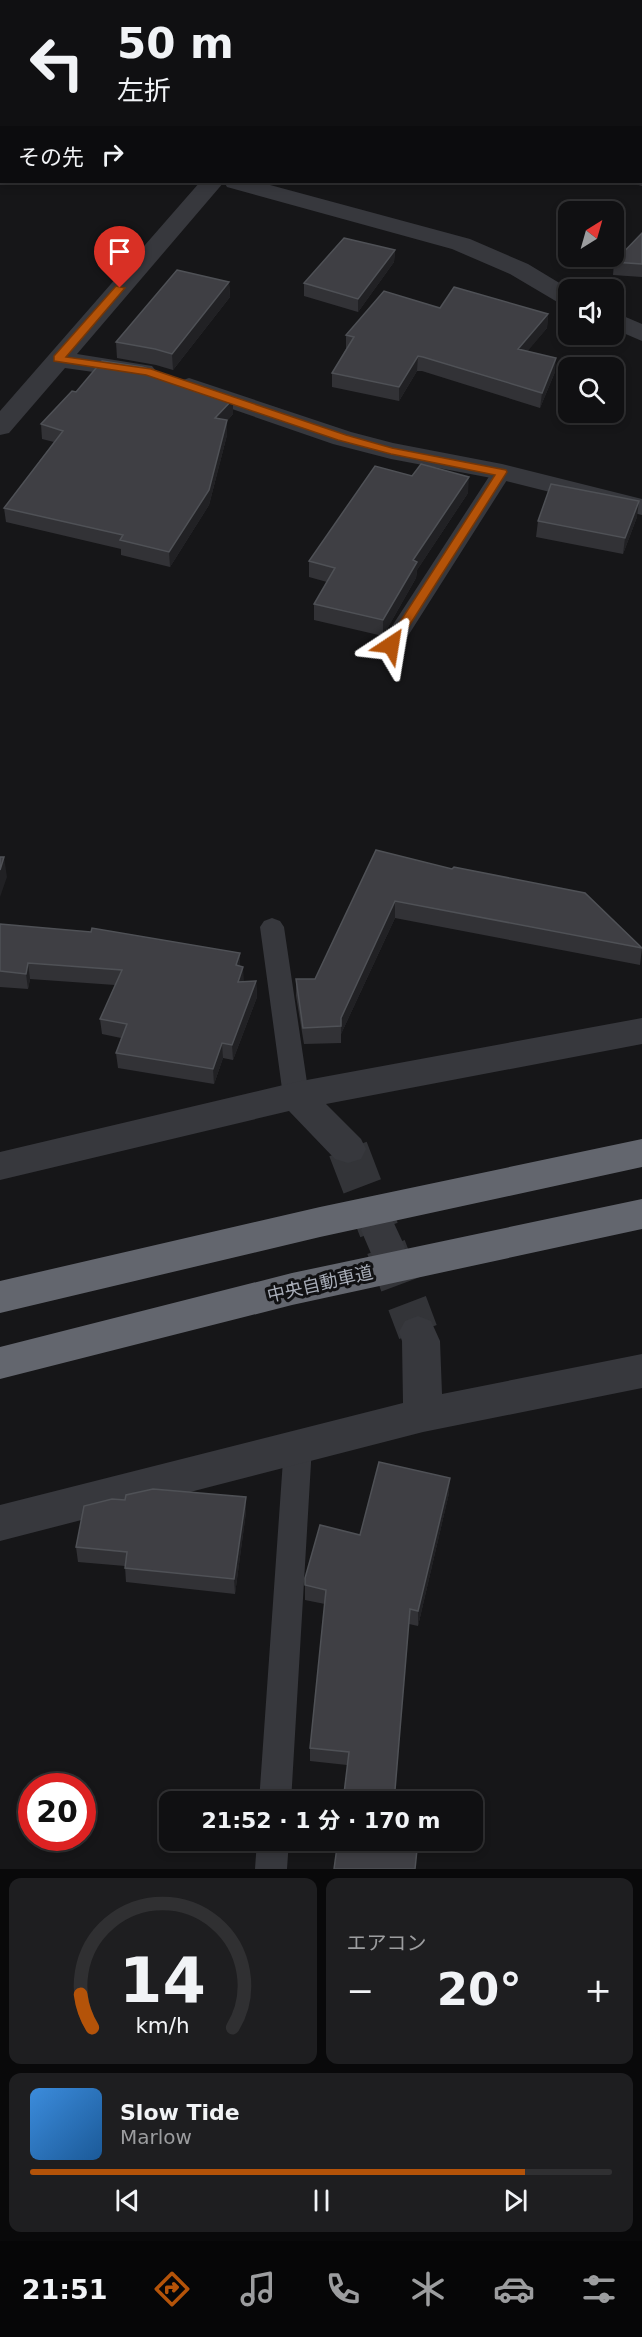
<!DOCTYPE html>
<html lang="ja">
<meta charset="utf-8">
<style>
body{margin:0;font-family:"DejaVu Sans","Noto Sans JP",sans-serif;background:#1e1e20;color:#f1f3f6;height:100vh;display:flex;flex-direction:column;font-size:22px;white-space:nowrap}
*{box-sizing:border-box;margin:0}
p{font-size:20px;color:#9c9d9f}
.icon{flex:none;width:33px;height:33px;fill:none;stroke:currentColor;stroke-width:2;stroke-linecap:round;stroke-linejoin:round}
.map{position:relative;height:1869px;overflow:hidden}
.sheet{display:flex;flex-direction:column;gap:9px;padding:9px;background:#09090a;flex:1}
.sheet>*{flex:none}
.banner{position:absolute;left:0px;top:0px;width:642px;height:183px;box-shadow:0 3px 9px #0003,0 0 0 2px #303032;background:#101012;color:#f1f3f6;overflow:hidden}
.needle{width:39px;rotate:37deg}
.controls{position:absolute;left:558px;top:201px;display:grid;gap:12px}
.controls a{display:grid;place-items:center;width:66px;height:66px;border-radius:12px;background:#101012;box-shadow:0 3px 9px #0003,0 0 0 2px #303032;font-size:30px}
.speed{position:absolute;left:18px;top:1773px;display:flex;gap:12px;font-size:30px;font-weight:700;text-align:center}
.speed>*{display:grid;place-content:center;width:78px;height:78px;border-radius:50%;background:#101012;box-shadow:0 3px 9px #0003,0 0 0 2px #303032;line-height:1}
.speed .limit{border:9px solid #d22;background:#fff;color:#111}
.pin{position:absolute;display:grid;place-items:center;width:51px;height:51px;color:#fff;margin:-62px -26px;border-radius:50% 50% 50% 0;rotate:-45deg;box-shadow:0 0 6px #0007}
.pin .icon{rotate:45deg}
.me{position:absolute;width:66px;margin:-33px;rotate:33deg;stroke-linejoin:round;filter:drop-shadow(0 0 4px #0008)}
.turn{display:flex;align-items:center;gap:21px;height:126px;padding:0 18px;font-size:27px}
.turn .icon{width:78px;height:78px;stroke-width:2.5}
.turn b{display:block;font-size:42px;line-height:51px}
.then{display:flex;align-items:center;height:57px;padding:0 18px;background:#0003;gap:12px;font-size:22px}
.big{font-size:45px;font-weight:700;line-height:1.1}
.sheet .widget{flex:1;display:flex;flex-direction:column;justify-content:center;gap:9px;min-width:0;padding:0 21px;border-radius:12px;background:#1e1e20}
.sheet .dial{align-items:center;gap:0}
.dial svg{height:156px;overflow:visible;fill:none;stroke:#303032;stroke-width:7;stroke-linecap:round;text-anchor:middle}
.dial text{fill:#f1f3f6;stroke:none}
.song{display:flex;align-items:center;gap:18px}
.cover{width:72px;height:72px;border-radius:9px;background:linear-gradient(135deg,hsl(210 70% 55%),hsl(210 70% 35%))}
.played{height:6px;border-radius:3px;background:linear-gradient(90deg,#b45309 85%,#303032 85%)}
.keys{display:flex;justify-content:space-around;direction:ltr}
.heat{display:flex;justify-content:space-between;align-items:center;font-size:33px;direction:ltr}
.sheet .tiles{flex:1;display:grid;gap:9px;grid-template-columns:1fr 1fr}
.widget:last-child{grid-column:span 2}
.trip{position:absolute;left:159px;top:1791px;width:324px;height:60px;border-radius:12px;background:#101012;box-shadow:0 3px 9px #0003,0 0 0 2px #303032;font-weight:700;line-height:60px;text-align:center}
.tab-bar{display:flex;height:96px;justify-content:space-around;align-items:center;background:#060607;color:#9c9d9f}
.tab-bar .icon{width:42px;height:42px}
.tab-bar .selected{color:#b45309}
.tab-bar b{font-size:27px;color:#f1f3f6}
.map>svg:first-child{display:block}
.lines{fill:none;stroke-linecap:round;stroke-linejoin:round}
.minor-tunnel{stroke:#333438;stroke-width:40;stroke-dasharray:40 20;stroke-linecap:butt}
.service{fill:#37383d;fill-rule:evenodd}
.minor{fill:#37383d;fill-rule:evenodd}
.tertiary{fill:#37383d;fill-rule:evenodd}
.secondary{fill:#45474d;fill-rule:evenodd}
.motorway{fill:#63666e;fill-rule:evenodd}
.wall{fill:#323236}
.shaded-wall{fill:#212124}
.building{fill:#3f3f44;stroke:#4f5156;stroke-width:1.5}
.route{fill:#b45309;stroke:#753606;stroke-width:1.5}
.labels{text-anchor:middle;stroke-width:6;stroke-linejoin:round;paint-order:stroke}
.street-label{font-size:18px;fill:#a8adb8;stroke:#111113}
</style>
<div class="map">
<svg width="642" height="1869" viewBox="0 0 642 1869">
<rect width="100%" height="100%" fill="#161618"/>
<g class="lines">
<path class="minor-tunnel" d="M348 1149 379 1230
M386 1247 418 1332"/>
<path class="service" d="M502 466 509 468 512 472 399 650 391 652 383 650 380 645 383 640 492 472 495 468Z
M272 918 280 921 284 927 309 1096 305 1103 296 1106 287 1103 283 1096 260 927 264 921Z
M298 1433 308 1437 312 1446 291 1802H259L284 1446 288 1437Z
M257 1840H289L287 1869H255Z"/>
<path class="minor" d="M200 182H259L470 239 528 264 571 290H568V305L559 303 510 274 452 249 227 187 224 182 77 354 152 366 156 371 152 376 143 379 65 368 9 433 0 435V411Z
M614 312 642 324V341L614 329Z
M189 378 351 432 393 443 502 464 642 499V515L502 480 391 459 333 444 180 391 176 386 180 381Z
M642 1018V1044L326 1104 361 1139 366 1149 361 1159 348 1163 335 1159 289 1111 0 1180V1152L296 1082Z
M379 1215 392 1219 405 1247 399 1258 386 1262 373 1258 361 1230 366 1219Z
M418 1316 431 1321 440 1341 442 1394 642 1354V1388L423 1432 0 1541V1505L403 1403 402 1341 399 1332 405 1321Z"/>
<path class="tertiary" d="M421 0H445L446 2H422Z
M640 86 642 87V101L640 100Z"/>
<path class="secondary" d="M616 0H636L637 2H616Z
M640 19H642V34H640Z"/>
<path class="motorway" d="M642 1139V1167L320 1237 0 1313V1281L320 1207Z
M642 1199V1229L292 1305 0 1379V1347L292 1273Z"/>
</g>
<path class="wall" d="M0 0 2 2V163H0Z
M640 120H642V186L628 182H640Z
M642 233V277L613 275 614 262Z
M395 250 394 262 358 312 304 296V283Z
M229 282 230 297 173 370 156 365 117 358 116 342Z
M440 308 548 314 547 328 527 351 555 372 540 408 422 371H417L399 401 332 387V373L346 349V335Z
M158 372 159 375 233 399V414L227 421V435L209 505 170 567 121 555V549L6 522 4 508 54 442 42 439 41 424 76 392Z
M468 493 417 570 416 578 383 636 314 620V604L327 582 309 577V561Z
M637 517 623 554 536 537 538 521Z
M376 850 642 948 640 965 395 918 341 1034V1043L304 1044 296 996V979H315Z
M0 924 243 967V982L256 981 257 997 233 1060 223 1058 214 1084 118 1068 116 1053 121 1038 102 1034 100 1019 115 985 30 979 28 989 0 987Z
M449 1493 418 1626 409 1624 347 1765 310 1761V1748L325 1604 305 1600V1585L360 1535Z
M246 1497V1512L235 1594 126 1582 125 1566 78 1562 76 1547 125 1500Z"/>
<path class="shaded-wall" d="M395 250 394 262 358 312V299Z
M229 282 230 297 173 370 172 354Z
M548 314 547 328 517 364 518 349Z
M418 356 417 371 399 401V387Z
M556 358 555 372 540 408 542 393Z
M233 399V414L227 421V435L209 505 170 567 169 552 215 418Z
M469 477 468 493 417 570 416 578 383 636V620L413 560Z
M639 501 637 517 623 554 625 538Z
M4 857 7 877 0 897V870Z
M395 901V918L341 1034V1018Z
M240 953V968L236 965Z
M28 963 30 979 28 989 26 974Z
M243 967 244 982H238Z
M256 981 257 997 233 1060 232 1045Z
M222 1043 223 1058 214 1084 213 1069Z
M450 1478 449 1493 418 1626V1611Z
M246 1497V1512L235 1594 234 1579Z"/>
<path class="building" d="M0 0H295L302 2H2V141H0Z
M640 120H642V174H640Z
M642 233V264L614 262Z
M344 238 395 250 358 299 304 283Z
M177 270 229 282 172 354 155 349 116 342Z
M454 287 548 314 518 349 556 358 542 393 423 357 418 356 399 387 332 373 354 337 346 335 384 291 440 308Z
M102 361 142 367 158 372 157 374 233 399 215 418 227 420 209 490 169 552 120 540 123 535 4 508 63 431 41 424 72 391 76 392Z
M421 464 469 477 413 560 417 562 383 620 314 604 335 568 309 561 375 466 412 476Z
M551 484 639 501 625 538 538 521Z
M376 850 452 869 454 867 585 893 642 948 395 901 341 1018V1026L303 1028 296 979H315Z
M0 857H4L0 870Z
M0 924 91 932 92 928 240 953 236 965 243 967 238 982 256 981 232 1045 222 1043 213 1069 116 1053 127 1024 100 1019 122 970 28 963 26 974 0 971Z
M379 1462 450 1478 418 1611 410 1609 394 1802H343L349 1752 310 1748 326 1590 305 1585V1578L320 1525 360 1535Z
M153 1489 246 1497 234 1579 125 1568 127 1552 76 1547 84 1506 112 1499 125 1500 126 1495Z
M338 1840H418L415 1869H334Z"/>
<path class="route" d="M116 286 125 288 66 357 151 369 346 435 392 448 506 470 507 472 395 648 391 649 385 645 495 475 391 454 338 440 146 375 54 361V356Z"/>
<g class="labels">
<g class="street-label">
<text transform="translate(320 1284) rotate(-13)" y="6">中央自動車道</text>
</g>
</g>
</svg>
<div class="controls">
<a><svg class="needle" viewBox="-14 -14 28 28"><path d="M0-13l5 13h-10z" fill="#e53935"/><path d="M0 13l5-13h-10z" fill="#9c9d9f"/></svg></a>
<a><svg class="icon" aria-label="sound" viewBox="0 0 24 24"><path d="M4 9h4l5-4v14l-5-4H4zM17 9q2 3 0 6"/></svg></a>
<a><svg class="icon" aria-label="search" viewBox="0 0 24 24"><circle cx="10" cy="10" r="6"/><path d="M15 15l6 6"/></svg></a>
</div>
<div class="speed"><div class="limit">20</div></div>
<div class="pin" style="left:120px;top:288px;background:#d93025"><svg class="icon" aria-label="arrive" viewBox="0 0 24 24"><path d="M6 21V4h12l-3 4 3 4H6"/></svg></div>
<svg class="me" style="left:391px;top:645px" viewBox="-20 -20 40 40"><path d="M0-17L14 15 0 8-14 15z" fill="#b45309" stroke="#fff" stroke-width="4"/></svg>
<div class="trip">21:52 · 1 分 · 170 m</div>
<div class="banner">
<div class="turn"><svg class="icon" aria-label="left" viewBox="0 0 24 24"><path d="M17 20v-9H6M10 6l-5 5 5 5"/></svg><div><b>50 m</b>左折</div></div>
<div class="then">その先<svg class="icon" aria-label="right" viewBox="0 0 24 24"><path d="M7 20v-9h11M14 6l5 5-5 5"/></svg></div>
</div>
</div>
<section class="sheet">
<div class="tiles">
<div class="widget dial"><svg viewBox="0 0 100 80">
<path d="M14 69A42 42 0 1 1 86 69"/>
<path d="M14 69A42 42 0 0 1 8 52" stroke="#b45309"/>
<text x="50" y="56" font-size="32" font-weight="700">14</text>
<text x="50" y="72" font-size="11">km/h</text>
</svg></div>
<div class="widget"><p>エアコン</p>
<div class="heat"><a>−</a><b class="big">20°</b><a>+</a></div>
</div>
<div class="widget">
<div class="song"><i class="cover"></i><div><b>Slow Tide</b><p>Marlow</p></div></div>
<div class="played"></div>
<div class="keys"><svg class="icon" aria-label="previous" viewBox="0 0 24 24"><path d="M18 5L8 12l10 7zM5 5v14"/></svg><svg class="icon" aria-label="pause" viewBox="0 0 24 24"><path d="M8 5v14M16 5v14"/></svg><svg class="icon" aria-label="next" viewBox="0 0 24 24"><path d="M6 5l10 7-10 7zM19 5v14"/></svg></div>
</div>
</div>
</section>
<nav class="tab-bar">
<b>21:51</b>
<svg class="icon selected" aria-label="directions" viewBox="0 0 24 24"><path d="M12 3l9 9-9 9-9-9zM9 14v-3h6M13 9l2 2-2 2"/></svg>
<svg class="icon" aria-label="music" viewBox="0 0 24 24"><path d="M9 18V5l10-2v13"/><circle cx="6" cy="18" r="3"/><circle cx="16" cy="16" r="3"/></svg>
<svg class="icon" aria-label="phone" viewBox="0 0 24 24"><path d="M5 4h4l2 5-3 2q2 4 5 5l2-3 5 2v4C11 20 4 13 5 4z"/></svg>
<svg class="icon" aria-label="climate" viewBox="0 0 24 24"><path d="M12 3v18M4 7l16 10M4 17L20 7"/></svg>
<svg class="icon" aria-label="car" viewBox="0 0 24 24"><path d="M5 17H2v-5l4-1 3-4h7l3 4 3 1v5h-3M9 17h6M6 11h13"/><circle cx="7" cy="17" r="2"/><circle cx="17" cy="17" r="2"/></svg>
<svg class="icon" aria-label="filters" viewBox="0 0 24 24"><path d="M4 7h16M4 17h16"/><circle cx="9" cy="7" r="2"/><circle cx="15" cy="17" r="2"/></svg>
</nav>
